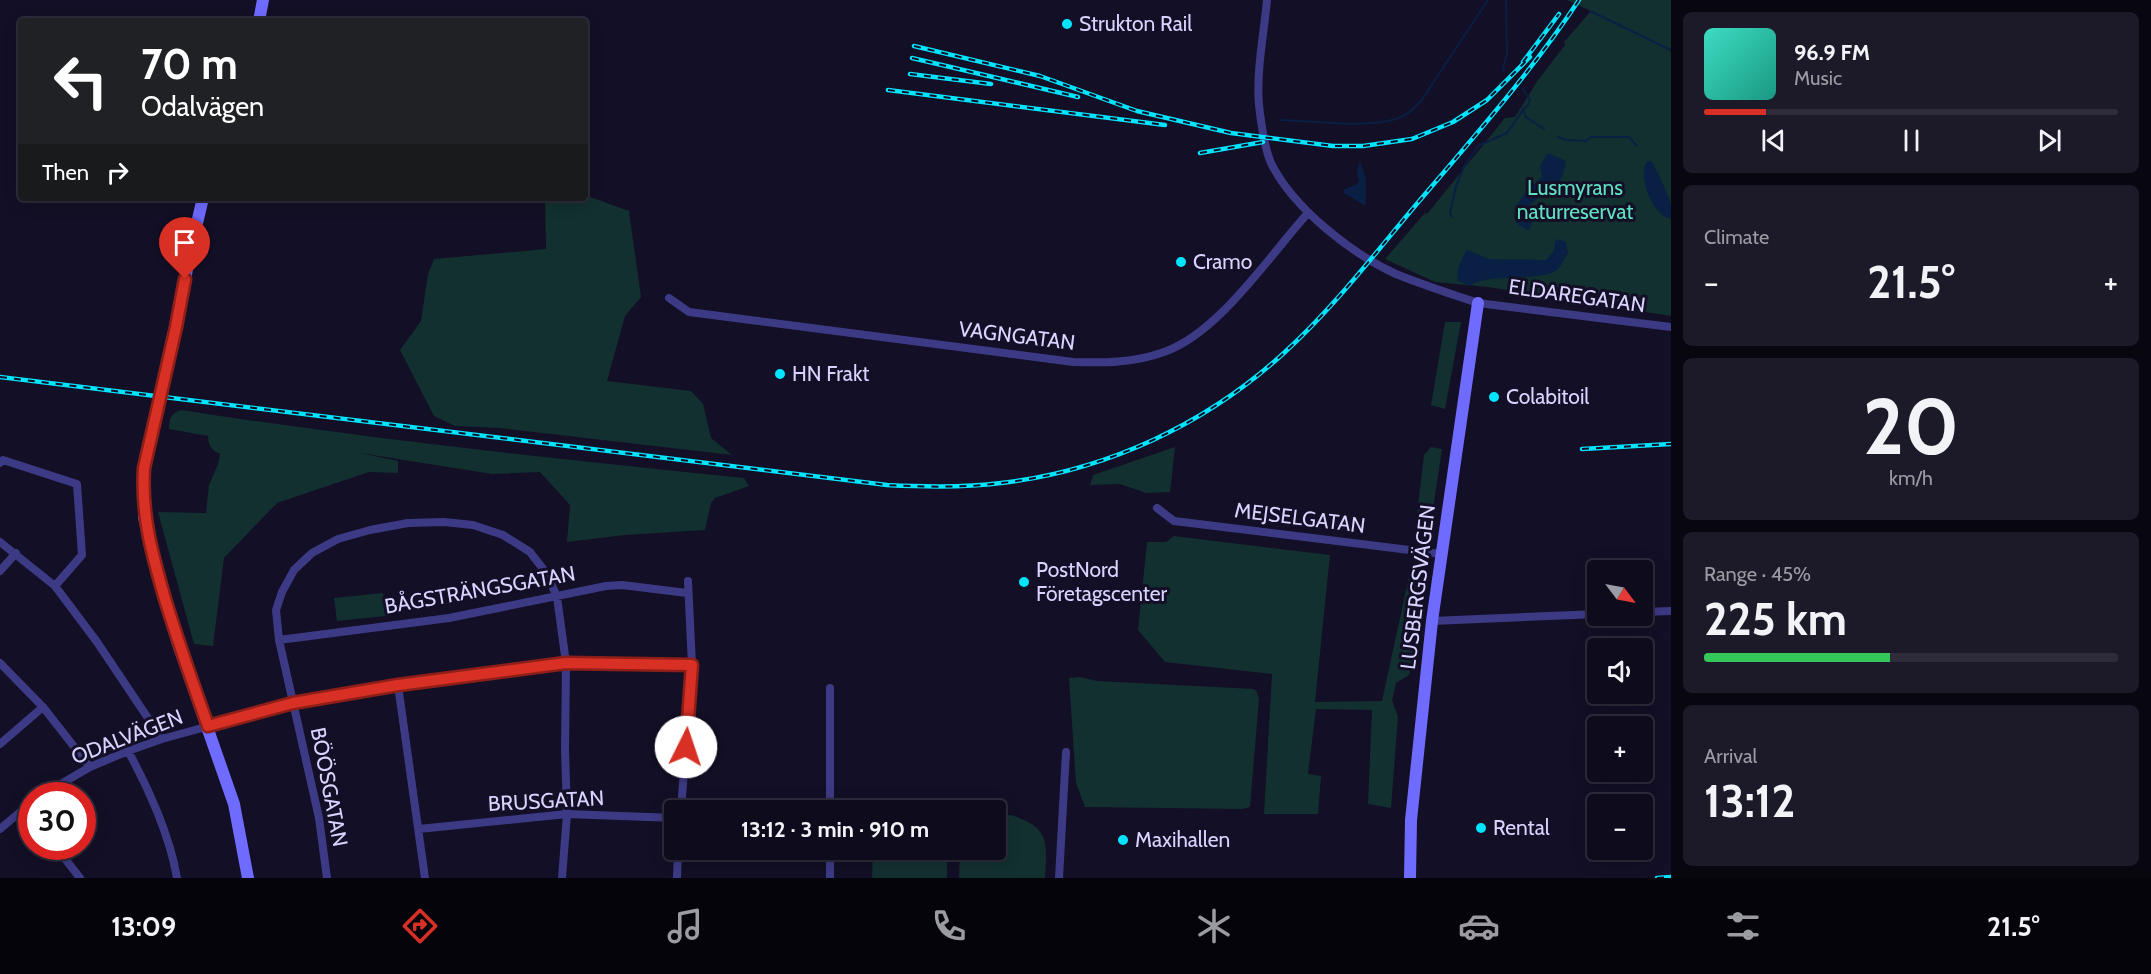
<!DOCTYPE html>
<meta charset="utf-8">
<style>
body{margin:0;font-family:Cabin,sans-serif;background:#1c1929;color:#f1f3f6;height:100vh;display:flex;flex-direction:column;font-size:22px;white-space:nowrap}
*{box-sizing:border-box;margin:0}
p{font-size:20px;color:#9b9ba3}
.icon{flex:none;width:33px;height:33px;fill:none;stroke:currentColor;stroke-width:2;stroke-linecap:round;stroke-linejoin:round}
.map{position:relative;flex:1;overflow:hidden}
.drawer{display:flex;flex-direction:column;gap:12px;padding:12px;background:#08060f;width:480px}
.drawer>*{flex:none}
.top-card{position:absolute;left:18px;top:18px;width:570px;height:183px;border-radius:6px;box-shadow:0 3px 15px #0003,0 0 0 2px #2e2b3b;background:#202124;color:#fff;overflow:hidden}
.needle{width:39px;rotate:122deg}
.tools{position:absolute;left:1587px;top:560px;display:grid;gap:12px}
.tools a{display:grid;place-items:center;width:66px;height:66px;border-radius:6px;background:#0e0b1c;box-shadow:0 3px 15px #0003,0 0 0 2px #2e2b3b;font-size:30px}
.speed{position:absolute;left:18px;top:782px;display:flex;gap:12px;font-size:30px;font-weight:700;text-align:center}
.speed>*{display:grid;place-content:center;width:78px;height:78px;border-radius:50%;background:#0e0b1c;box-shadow:0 3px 15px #0003,0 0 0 2px #2e2b3b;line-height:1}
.speed .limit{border:9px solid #d22;background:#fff;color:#111}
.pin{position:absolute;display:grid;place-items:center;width:51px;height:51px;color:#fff;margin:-62px -26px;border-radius:50% 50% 50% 0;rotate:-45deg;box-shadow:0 0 6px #0007}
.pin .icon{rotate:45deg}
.me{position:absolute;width:66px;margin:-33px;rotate:4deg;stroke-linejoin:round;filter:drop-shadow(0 0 4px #0008)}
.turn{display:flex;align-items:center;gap:21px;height:126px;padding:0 24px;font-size:27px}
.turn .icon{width:78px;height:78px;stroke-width:2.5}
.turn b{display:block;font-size:42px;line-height:51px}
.then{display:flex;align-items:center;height:57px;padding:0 24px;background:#0003;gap:12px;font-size:22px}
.big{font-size:45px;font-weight:700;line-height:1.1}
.drawer .card{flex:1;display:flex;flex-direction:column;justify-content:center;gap:9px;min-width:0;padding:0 21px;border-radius:9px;background:#1c1929}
.drawer .dial{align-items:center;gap:0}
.dial b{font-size:78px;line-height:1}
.song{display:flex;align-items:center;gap:18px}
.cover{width:72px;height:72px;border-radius:9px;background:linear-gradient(135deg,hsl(170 70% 55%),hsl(170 70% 35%))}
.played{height:6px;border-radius:3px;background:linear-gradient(90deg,#d93025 15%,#2e2b3b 15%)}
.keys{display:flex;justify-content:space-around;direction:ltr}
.heat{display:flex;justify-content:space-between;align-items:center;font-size:33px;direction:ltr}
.charge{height:9px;border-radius:4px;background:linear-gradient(90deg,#34c759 45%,#2e2b3b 0)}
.trip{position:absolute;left:664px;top:800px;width:342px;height:60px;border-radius:6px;background:#0e0b1c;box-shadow:0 3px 15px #0003,0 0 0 2px #2e2b3b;font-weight:700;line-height:60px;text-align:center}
.tab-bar{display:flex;height:96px;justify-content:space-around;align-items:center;background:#06040b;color:#9b9ba3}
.tab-bar .icon{width:42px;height:42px}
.tab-bar .selected{color:#d93025}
.tab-bar b{font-size:27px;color:#f1f3f6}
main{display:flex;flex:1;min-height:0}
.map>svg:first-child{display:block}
.green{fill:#12302f}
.water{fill:#0a1f44}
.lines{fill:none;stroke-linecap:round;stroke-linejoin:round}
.stream{stroke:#0a1f44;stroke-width:2}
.street{stroke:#3d3a85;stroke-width:8}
.secondary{stroke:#6f6bff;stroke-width:12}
.rail-casing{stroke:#00e5ff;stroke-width:4.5}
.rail{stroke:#130f26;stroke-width:2;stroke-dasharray:7;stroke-linecap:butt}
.route-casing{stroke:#8d1f18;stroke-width:15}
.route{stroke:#d93025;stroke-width:10}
.poi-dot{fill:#00e5ff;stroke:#130f26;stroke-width:2}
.labels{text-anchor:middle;stroke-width:6;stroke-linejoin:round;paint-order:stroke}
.poi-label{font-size:21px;fill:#d9d4ff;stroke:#130f26;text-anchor:start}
.park-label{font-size:21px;fill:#5fe0c0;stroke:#130f26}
.street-label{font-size:21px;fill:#d9d4ff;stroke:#130f26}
</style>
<main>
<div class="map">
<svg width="1671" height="878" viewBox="0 0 1671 878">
<rect width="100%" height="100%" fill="#130f26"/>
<path class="green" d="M1567 0H1671V316L1488 287 1435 282 1385 259 1425 213 1427 214 1505 118 1515 117 1538 80 1565 45 1564 42 1591 11Z
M585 195 629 211 641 297 625 316 607 381 691 391 703 404 711 438 732 455 499 428 455 426 434 416 400 350 421 321 428 274 434 259 546 249 545 198H585Z
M1445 322H1461L1445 409 1431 405Z
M181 410C368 439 556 459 744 478L749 486 715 498 711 503 705 530 625 535 567 542 570 505 540 472 492 474 360 453 398 461V473L369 472 277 503 224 558 213 646 194 644 158 512 206 513 209 485 218 464 220 454C210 449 209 446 208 436L169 429C169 418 171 414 181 410Z
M1175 447 1170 492 1146 493 1120 484 1090 485 1093 475Z
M1431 447 1442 449 1433 509 1416 523 1424 455Z
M1174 536 1330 555 1315 702 1382 701 1411 567 1419 568 1407 634 1416 646 1409 675 1396 683 1392 700 1398 717 1391 808 1368 804 1372 710 1316 709 1308 774 1321 776 1318 814H1264L1272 674 1165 662 1138 630 1147 542H1166Z
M383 593 385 616 337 621 334 598Z
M1080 677 1097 681 1254 689 1257 692 1259 699 1250 807 1243 809 1085 807 1076 783 1069 678Z
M1011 815C1050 827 1047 842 1045 878H959L960 849H996V816Z
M873 849H947V878H872Z"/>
<path class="water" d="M1548 153 1566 161C1561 194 1546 188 1528 207L1529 217 1532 223 1529 230C1495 220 1529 188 1542 177L1540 166Z
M1360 161 1366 179V204L1364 205 1344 193 1343 190 1357 184 1359 181 1357 171Z
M1647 161H1651C1655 165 1670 199 1671 204 1671 209 1671 214 1671 219 1655 216 1642 186 1644 171 1644 167 1646 164 1647 161Z
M1556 239 1566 242 1568 253C1565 258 1562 265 1558 269 1545 283 1485 272 1470 286L1458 281C1456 270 1461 260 1467 250L1489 259 1546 260 1554 250Z"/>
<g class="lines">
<path class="stream" d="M1590 11 1671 50
M1504 72 1503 67 1507 55 1506 0
M1523 89 1530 100 1528 105 1523 110 1526 117 1544 129
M1281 120C1313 121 1369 129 1399 118 1409 114 1415 108 1421 101L1488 0
M1558 137 1566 140 1586 141 1591 137H1629L1637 146
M1452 217 1450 213 1456 186 1464 167 1478 146 1507 133 1523 110"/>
<path class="street" d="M1267 0C1264 34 1256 71 1259 105 1261 123 1264 147 1271 163 1293 208 1352 254 1396 274 1423 285 1451 294 1478 303L1671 327
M669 298 689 312 1073 362C1103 363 1134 363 1164 352 1219 333 1269 256 1308 213
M0 463 3 460 77 484 82 555 55 586
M1157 508 1174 521 1442 554
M0 542 55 586 97 642 162 739
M0 571 16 553
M1642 612 1671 611
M1432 621 1598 614
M279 640 449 618 606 586 622 585 687 593
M0 663 43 707 90 767
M398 685 425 878
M830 688V810
M0 744 43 707
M128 751C148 787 170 836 177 878
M42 795 90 767 128 751 162 739 293 703 398 685 566 663 692 665
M25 807 32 815
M681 810 692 665 688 581
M0 829 32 802
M419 829 567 814 675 818
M55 846 80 878
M830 849V878
M327 878 319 818 279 640 276 610 282 592 294 570 312 553 338 539 370 530 408 523 444 522 473 525 503 535 530 552 547 574 557 597 566 663 565 750 567 814 562 878
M677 878 678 849
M1059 878 1066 752"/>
<path class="secondary" d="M259 21 263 0
M203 198 191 248 176 328 144 468V517L154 559 177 641 234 804 248 878
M1410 878 1411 820 1432 621 1478 303"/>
<defs>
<path id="rail" d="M914 46 1040 76 1137 111 1231 133 1333 146H1363L1412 139 1453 122 1487 100 1530 57
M912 58 1078 97
M1523 62 1559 14
M910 74 991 84
M888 90 1165 125
M1200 153 1263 142
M0 377 887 485C925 487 963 488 1001 483 1106 471 1207 424 1285 352 1333 308 1373 256 1415 206 1472 139 1530 74 1579 0
M1582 449 1671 444
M1657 878 1671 877"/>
</defs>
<use href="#rail" class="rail-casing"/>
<use href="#rail" class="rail"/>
</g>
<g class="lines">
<defs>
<path id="route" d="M185 279 176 327 144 468C141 515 152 554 165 599 178 642 193 684 208 726L293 703 398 685 566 663 692 665 686 747"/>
</defs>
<use href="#route" class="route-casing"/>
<use href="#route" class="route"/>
</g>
<g class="poi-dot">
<circle cx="1067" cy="24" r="6"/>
<circle cx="1181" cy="262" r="6"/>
<circle cx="780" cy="374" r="6"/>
<circle cx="1494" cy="397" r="6"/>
<circle cx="1024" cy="582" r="6"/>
<circle cx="1481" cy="828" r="6"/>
<circle cx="1123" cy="840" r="6"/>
</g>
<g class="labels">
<g class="poi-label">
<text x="1079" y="31">Strukton Rail</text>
<text x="1193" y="269">Cramo</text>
<text x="792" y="381">HN Frakt</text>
<text x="1506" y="404">Colabitoil</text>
<text x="1036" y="577">PostNord<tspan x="1036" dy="24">Företagscenter</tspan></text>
<text x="1493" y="835">Rental</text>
<text x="1135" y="847">Maxihallen</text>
</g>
<g class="park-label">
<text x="1575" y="195">Lusmyrans<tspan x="1575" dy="24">naturreservat</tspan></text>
</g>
<g class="street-label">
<text transform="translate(1577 296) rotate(8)" y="7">ELDAREGATAN</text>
<text transform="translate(1017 336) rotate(7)" y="7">VAGNGATAN</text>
<text transform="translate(1300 518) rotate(7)" y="7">MEJSELGATAN</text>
<text transform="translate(1418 587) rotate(-83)" y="7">LUSBERGSVÄGEN</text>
<text transform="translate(480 590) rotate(-10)" y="7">BÅGSTRÄNGSGATAN</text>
<text transform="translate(127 737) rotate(-21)" y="7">ODALVÄGEN</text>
<text transform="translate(329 787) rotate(79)" y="7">BÖÖSGATAN</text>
<text transform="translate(546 801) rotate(-3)" y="7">BRUSGATAN</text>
</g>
</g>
</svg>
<div class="tools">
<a><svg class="needle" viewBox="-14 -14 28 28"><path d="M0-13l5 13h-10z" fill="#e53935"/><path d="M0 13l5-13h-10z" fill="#9b9ba3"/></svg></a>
<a><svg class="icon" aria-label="sound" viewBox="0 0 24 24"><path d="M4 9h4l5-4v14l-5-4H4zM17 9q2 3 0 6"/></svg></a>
<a>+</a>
<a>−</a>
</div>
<div class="speed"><div class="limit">30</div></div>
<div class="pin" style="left:185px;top:279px;background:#d93025"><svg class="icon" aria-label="arrive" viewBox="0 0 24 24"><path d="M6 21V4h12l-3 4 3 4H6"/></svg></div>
<svg class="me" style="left:686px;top:747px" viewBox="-20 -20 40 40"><circle r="19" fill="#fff"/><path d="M0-13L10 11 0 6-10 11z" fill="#d93025"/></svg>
<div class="trip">13:12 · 3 min · 910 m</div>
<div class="top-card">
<div class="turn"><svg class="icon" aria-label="left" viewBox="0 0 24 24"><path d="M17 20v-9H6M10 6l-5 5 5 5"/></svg><div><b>70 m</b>Odalvägen</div></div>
<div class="then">Then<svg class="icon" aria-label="right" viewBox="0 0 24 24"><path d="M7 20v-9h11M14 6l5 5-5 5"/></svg></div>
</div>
</div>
<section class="drawer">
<div class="card">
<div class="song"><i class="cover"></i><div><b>96.9 FM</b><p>Music</p></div></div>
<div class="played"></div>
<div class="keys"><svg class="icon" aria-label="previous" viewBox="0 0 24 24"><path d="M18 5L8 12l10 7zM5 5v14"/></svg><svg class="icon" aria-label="pause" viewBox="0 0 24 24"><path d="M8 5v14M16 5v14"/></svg><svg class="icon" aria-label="next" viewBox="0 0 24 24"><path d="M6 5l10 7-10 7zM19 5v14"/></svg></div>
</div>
<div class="card"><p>Climate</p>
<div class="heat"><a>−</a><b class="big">21.5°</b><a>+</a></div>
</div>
<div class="card dial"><b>20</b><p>km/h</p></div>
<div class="card"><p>Range · 45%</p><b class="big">225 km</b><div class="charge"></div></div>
<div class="card"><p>Arrival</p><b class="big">13:12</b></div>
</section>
</main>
<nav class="tab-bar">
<b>13:09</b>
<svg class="icon selected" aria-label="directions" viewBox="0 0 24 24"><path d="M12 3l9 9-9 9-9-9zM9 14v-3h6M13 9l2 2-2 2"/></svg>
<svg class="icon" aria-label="music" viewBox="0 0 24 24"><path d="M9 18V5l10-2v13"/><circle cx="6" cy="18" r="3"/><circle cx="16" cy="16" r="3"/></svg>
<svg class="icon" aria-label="phone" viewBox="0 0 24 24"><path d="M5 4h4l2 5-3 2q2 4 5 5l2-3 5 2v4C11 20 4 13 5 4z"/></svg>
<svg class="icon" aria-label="climate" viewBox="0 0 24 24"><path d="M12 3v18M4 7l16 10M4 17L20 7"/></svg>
<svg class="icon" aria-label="car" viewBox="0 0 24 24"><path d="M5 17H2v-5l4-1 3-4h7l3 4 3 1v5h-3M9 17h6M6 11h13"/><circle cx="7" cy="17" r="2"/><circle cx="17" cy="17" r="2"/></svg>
<svg class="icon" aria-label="filters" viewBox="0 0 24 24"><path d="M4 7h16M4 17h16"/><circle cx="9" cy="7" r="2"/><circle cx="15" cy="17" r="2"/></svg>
<b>21.5°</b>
</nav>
